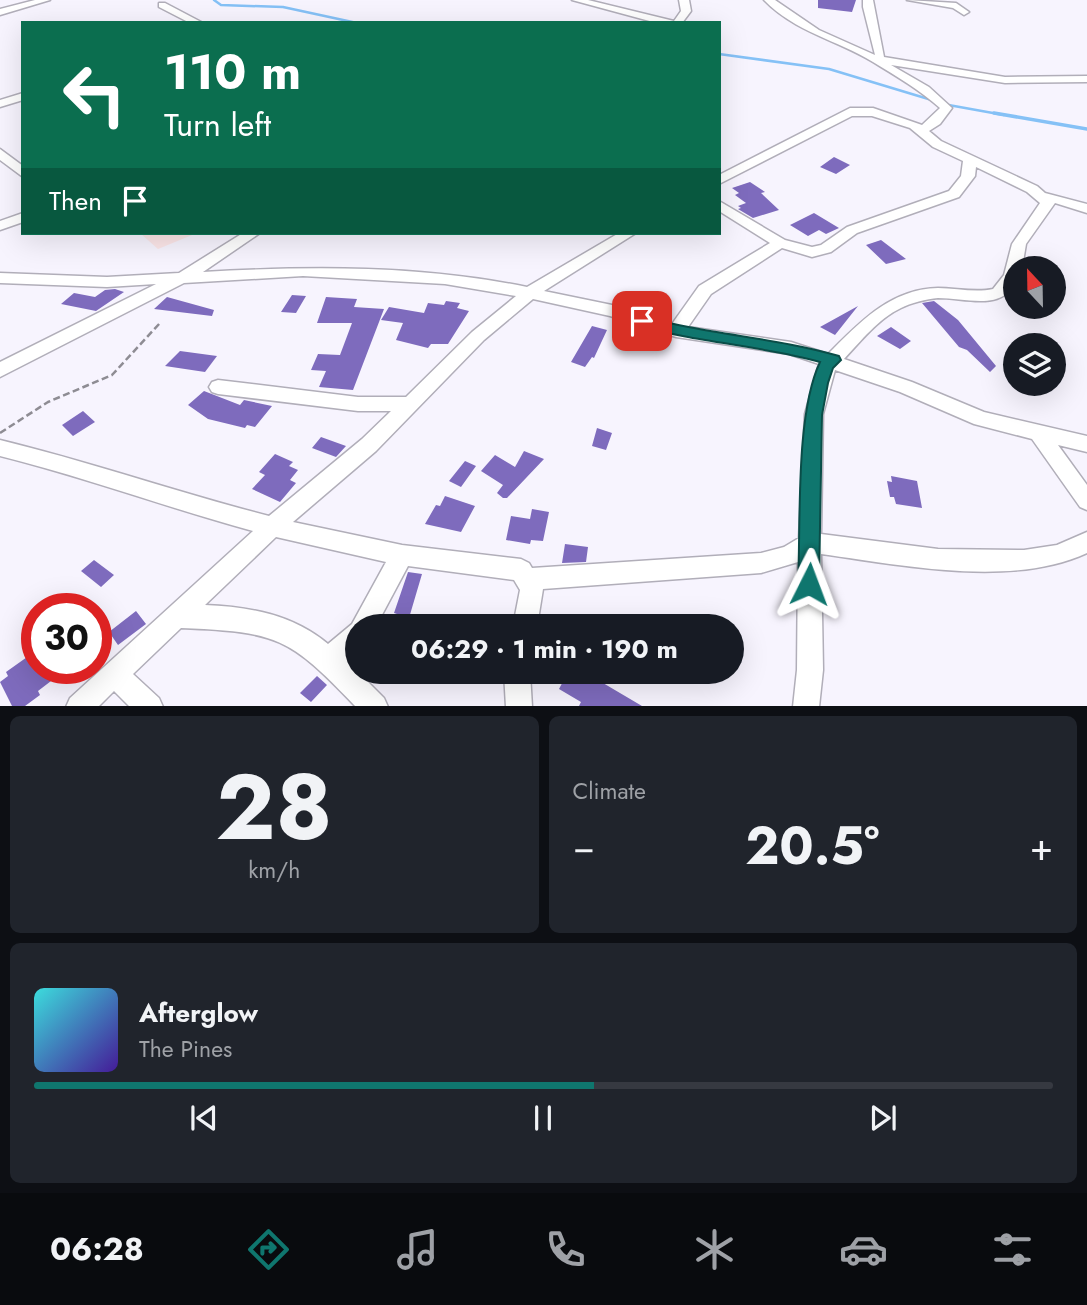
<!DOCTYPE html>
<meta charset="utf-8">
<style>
body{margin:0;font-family:Jost,sans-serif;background:#20242c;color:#f1f3f6;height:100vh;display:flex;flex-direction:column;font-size:26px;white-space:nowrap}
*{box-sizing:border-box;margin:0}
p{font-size:23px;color:#9ea1a6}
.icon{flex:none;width:38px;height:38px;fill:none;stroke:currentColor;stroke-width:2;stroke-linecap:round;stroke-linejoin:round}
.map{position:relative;height:706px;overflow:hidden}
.details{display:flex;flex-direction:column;gap:10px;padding:10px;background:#0d0f14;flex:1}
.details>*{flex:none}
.guide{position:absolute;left:21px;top:21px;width:700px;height:214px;border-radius:0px;box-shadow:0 7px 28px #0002;background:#0b6e4f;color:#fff;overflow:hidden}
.needle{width:46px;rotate:338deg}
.buttons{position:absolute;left:1003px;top:256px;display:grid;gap:14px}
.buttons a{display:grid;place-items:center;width:63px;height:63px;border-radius:50%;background:#171b24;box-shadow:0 7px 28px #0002;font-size:35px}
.speed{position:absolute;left:21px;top:593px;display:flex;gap:14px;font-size:35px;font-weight:700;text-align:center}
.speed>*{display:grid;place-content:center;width:91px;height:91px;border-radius:50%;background:#171b24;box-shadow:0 7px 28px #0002;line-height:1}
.speed .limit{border:10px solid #d22;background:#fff;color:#111}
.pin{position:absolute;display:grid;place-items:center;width:60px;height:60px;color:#fff;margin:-30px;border-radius:14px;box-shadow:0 4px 10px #0006}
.me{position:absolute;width:77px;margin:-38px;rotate:3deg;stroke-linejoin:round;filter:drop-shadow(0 0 5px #0008)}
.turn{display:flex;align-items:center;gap:24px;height:147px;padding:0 28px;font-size:32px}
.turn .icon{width:91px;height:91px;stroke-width:2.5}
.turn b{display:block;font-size:49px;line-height:60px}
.then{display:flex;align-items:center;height:66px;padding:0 28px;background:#0003;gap:14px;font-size:26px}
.big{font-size:52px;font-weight:700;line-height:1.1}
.details .card{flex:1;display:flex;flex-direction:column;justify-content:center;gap:10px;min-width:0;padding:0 24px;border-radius:10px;background:#20242c}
.details .dial{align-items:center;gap:0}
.dial b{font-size:91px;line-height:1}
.song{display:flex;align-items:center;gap:21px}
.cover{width:84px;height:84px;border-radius:10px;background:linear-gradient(135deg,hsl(180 70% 55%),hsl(260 70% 35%))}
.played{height:7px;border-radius:4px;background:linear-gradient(90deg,#0f766e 55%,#363941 55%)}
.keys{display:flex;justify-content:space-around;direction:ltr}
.heat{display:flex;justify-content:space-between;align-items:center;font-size:38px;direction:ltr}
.details .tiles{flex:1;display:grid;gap:10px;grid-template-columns:1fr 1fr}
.card:last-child{grid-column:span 2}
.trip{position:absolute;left:345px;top:614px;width:399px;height:70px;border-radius:35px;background:#171b24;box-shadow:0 7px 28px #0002;font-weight:700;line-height:70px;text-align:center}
.tabs{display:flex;height:112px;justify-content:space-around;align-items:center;background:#090b0e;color:#9ea1a6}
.tabs .icon{width:49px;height:49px}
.tabs .current{color:#0f766e}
.tabs b{font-size:32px;color:#f1f3f6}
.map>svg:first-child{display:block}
.education{fill:#fce6e8}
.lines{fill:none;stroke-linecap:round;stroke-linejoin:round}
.stream-far1{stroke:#85c1f6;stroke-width:2.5}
.stream{stroke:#85c1f6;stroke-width:3.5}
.building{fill:#7e6bbd}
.street-casing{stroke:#b1aeb9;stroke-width:3}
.path{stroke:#8e8c93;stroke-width:2.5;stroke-dasharray:7 3.5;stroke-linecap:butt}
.street{fill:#fff;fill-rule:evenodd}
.route{fill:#0f766e;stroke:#0a4d48;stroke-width:2}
</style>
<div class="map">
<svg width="1087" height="707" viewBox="0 0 1087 707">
<rect width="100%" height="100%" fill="#f7f4fe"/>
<path class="education" d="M140 233H197L158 249Z"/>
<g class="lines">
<path class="stream-far1" d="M214 0 221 5 283 7 357 23
M382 23H424
M719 54 829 69 935 101
M943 104 1004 115"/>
<path class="stream" d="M994 113 1087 129"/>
</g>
<path class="building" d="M818 0H856L852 12 818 8Z
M834 157 850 165 836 174 820 167Z
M750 182 765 192 761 193 779 210 753 218 738 209 741 208 738 206 746 203 735 195 739 193 732 188Z
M814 213 839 228 826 234 819 230 808 236 790 225Z
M881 240 906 259 886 264 866 245Z
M115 289 124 292 96 311 61 304 74 293 95 297 105 290Z
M292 295 306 296 296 313 281 312Z
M167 297 214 310 212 316 154 309Z
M326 297 357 299 354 307 384 309 353 390 319 387 326 371 311 370 318 354 340 355 352 323H317Z
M446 301 460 303 457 308 469 311 448 344H431L428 348 396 340 403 323 381 320 389 307 424 313 428 303 444 305Z
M934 301 958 320 996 366 990 372 967 350 959 347 922 303Z
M858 306 835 335 820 327Z
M592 326 607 330 594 358 592 357 585 367 571 362Z
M891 327 911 341 900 349 877 336Z
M180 351 217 356 205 372 165 366Z
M204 391 240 405 244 400 272 406 255 427 247 425 245 428 208 419 188 405Z
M83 411 95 422 73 436 62 425Z
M597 428 612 433 606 450 592 446Z
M321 437 346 446 336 457 312 448Z
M524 451 544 459 507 498H503L497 493 503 485 481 471 495 455 515 467Z
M275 454 293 462 289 466 298 470 290 480 296 483 280 502 252 489 265 475 259 472Z
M465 461 476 466 461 487 449 481Z
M891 476 917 481 922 508 896 504 894 497H890L887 481 892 482Z
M445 496 475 506 461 532 425 524 436 505 440 506Z
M532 509 549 512 543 541 531 540 530 544 506 540 511 516 530 519Z
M565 544 588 547 586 562 562 563Z
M94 560 114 575 101 587 81 571Z
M408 572 422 574 409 618 394 613Z
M136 611 146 624 118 645 109 632Z
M37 650V668H68L38 691 40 695 25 706H12L0 682 8 676 6 672Z
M568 672H592L605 679 603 683 642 706H579L581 702 559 689Z
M317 676 327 685 311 702 300 693Z"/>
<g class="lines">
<defs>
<path id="street" d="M35 0H50L0 15V9Z
M572 0H588L674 21 681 11 679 0H689L691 11 682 23H657Z
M764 0H775L819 30 875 55 863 7V0H873L884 57 1005 77 1087 76V82L1005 83 891 65 929 87 952 108 940 124 929 131 941 141 1037 186 1045 193 1087 204V213L1055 203 1026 244 1022 268H1015C1015 315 969 298 938 298 927 299 910 303 901 308 878 319 861 341 844 359L912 382 984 412 1087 436V452L1058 445 1087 485V510L1080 507 1032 439 974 424 900 392 835 370 823 414 821 534 938 549 1024 550 1057 545 1087 532V553C1012 588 901 565 821 554L823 670 819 707H793L797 670 798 562 761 573 543 589 537 626H513L520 590 514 580 408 566 376 626H357V653L347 661 384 698 388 707H356C289 637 278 632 181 628L133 674 159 698 163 707H130L114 691 98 707H66L70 698 253 531C168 508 85 477 0 456V440C91 462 179 493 269 516L362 439 391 411H358L218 394 212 392 209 387 212 382 218 380 358 397H406L472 332 516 296 445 284 303 276 184 283 0 377V362L156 284 107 287 0 283V273L107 277 179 273 243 233H260L203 272C311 266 420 265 527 287L619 233H636L544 291 612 305 672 324 699 286 770 243 719 211V201L785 240 812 247 821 245 847 227 949 191 961 176 963 161 933 147 910 128 872 116H852L719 184V175L850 108H873L922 125 940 108C920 90 896 76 873 62 837 40 795 32 764 0ZM976 167 1027 192 1040 203 1012 244 1004 275 993 289C975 293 956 288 938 288 890 289 859 323 828 354L791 342 688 327 711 294 782 248 812 257 831 252 857 233 959 197 975 176ZM533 299 610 316 676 337 789 354 819 364 805 414 799 538 784 547 761 553 532 568 529 563 521 559 402 545 293 522 376 451 484 340ZM276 537 386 562 352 624 328 644C292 614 250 607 205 605Z
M907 0 956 3 969 12 964 15 953 8Z
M159 3H165L203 23H190L159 7Z
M23 93V100L0 107V100Z
M0 149 23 166V177L0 160Z
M23 213V222L0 230V221Z
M504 672H530L532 707H506Z"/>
</defs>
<use href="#street" class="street-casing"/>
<path class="path" d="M0 433 48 402 112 375 160 323"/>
<use href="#street" class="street"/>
</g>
<path class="route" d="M642 316C707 335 774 337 839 356L841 360 833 368 828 383 822 415 819 584 816 591 809 594 801 591 798 584C801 523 795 415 820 362 760 345 697 343 637 325V318Z"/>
</svg>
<div class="buttons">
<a><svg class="needle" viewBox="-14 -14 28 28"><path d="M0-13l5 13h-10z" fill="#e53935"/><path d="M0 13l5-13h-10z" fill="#9ea1a6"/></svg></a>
<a><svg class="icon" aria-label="layers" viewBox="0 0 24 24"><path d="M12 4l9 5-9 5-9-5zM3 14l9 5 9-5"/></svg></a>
</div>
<div class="speed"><div class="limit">30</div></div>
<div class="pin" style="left:642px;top:321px;background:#d93025"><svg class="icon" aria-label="arrive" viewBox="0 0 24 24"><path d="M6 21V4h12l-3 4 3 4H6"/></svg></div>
<svg class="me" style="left:809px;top:584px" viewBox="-20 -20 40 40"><path d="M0-17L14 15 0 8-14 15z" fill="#0f766e" stroke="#fff" stroke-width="4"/></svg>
<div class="trip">06:29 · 1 min · 190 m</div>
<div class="guide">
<div class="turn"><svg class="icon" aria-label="left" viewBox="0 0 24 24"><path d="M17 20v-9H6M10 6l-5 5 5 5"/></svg><div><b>110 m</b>Turn left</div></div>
<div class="then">Then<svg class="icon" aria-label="arrive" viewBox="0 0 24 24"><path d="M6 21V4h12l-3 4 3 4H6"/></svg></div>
</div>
</div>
<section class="details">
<div class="tiles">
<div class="card dial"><b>28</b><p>km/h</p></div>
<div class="card"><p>Climate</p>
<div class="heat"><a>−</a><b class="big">20.5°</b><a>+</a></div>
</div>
<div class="card">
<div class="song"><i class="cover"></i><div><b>Afterglow</b><p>The Pines</p></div></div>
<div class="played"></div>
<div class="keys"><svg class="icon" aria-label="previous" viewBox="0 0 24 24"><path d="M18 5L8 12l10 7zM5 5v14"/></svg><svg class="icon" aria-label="pause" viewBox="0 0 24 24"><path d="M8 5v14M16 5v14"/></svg><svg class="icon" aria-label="next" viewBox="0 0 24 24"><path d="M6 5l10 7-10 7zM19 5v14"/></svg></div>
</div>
</div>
</section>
<nav class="tabs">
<b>06:28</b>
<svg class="icon current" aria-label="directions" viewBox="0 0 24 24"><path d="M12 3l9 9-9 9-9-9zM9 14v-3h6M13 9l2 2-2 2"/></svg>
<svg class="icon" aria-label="music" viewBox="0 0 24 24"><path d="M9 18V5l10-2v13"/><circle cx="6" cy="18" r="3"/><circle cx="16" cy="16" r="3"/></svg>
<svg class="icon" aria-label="phone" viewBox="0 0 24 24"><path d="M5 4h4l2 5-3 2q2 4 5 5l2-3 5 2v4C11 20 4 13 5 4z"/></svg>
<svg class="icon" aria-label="climate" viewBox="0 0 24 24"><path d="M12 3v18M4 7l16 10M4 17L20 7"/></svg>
<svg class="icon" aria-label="car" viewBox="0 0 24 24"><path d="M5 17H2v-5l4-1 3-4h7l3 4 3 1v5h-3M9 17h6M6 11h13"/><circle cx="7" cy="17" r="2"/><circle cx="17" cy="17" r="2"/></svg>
<svg class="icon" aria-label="filters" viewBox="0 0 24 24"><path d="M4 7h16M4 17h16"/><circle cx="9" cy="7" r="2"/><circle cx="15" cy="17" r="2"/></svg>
</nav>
